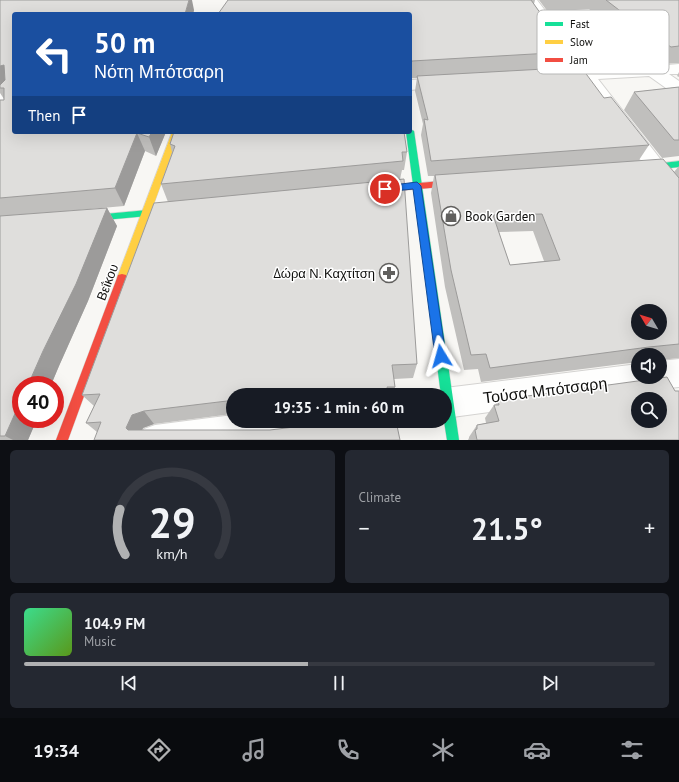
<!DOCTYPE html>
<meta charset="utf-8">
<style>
body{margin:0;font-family:"PT Sans",sans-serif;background:#242831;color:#f1f3f6;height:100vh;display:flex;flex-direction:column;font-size:15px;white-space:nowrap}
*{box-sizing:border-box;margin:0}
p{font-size:13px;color:#9ea1a6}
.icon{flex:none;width:22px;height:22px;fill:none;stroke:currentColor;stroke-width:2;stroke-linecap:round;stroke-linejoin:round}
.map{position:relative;height:440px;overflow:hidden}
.drawer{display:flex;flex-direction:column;gap:10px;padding:10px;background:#0d0f14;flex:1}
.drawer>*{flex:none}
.guide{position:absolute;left:12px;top:12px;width:400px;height:122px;border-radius:4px;box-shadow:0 4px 16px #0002;background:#1a4fa0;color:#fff;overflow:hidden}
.needle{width:26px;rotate:308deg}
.fabs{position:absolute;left:631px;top:304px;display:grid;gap:8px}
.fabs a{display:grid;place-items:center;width:36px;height:36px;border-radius:50%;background:#171b24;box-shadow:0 4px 16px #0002;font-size:20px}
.speed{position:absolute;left:12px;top:376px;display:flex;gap:8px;font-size:20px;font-weight:700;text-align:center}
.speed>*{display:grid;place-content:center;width:52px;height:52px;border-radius:50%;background:#171b24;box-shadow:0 4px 16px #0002;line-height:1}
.speed .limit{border:6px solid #d22;background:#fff;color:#111}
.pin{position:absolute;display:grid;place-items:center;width:34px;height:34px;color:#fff;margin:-17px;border:2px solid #fff;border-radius:50%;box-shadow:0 1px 4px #0007}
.me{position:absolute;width:44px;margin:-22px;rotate:352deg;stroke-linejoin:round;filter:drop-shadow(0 0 3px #0008)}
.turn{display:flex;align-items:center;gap:14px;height:84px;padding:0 16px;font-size:18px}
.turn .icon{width:52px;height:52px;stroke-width:2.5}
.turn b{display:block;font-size:28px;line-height:34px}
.then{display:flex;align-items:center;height:38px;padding:0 16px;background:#0003;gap:8px;font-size:15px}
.big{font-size:30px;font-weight:700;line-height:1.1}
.drawer .widget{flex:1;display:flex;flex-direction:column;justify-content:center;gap:6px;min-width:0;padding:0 14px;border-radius:6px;background:#242831}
.drawer .dial{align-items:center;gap:0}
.dial svg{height:104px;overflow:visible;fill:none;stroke:#363941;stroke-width:7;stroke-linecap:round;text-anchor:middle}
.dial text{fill:#f1f3f6;stroke:none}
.song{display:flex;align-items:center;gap:12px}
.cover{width:48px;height:48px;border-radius:6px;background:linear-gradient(135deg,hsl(150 70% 55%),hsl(90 70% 35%))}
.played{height:4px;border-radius:2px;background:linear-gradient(90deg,#b0b1b2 45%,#363941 45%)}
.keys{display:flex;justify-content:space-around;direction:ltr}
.heat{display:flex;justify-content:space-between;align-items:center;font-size:22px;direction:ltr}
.drawer .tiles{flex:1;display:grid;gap:10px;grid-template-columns:1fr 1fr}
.widget:last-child{grid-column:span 2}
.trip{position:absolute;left:226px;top:388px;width:226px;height:40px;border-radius:20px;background:#171b24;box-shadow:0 4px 16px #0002;font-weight:700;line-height:40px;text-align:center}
.dock{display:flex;height:64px;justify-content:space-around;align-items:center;background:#090b0e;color:#9ea1a6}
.dock .icon{width:28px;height:28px}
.dock .selected{color:#b0b1b2}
.dock b{font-size:18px;color:#f1f3f6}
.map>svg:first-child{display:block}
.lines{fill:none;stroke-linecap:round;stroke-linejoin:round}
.street-casing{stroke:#d4d3d1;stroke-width:2}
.fast-casing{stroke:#d4d3d1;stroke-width:1}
.slow-casing{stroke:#d4d3d1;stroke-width:1}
.jam-casing{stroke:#d4d3d1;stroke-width:1}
.street{fill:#fefefd;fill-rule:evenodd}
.fast{fill:#16e098;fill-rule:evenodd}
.slow{fill:#ffcf43;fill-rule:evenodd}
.jam{fill:#f24e42;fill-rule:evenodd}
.wall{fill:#c0bfbd;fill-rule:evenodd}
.shaded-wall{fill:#9c9b9a}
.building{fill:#dfdedc;stroke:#9c9b9a;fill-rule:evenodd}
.route{fill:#1a73e8;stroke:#114b97}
.labels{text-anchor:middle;stroke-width:3;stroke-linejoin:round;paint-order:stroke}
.poi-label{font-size:13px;fill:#0f0f0d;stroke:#fff;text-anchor:start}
.street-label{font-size:13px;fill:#0f0f0d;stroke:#fff}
.near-street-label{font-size:16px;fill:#0f0f0d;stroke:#fff}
.key{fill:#fff;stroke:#b7b7b6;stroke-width:1}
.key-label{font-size:11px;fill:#0f0f0d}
</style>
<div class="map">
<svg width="679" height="440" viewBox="0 0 679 440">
<rect width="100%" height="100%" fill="#f8f7f4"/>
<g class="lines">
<defs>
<path id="street" d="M523 0H537L550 17 591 14 596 15 656 66 679 64V74H669L679 81V94L673 93 649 76 598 79 679 183V206L672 203 582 80 558 82 552 80 550 77 552 74 575 71ZM588 22 639 67 591 70 556 25Z
M446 78 452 80 454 83 452 86 410 90V80Z
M14 84V98L6 106 0 107V93L8 85Z
M679 359V387L660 389 656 387 646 391 445 418V395H434L435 393 445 388 638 364V377H660V361Z
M233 415V421H319L315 432 304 436 274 440H140L144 429 155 425Z"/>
<path id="fast" d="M410 129 414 131 459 440H447L444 421 445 395H441L406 132H410Z
M679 161V167L638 172 634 169 638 166Z
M180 207 184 210 180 213 83 222 79 219 83 216Z"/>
<path id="slow" d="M172 132H180L127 278 126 281 122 282 118 281 117 278Z"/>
<path id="jam" d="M463 179 467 182 463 185 375 193 371 190 375 187Z
M122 274 126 275 127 278 68 440H56L117 278 118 275Z"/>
</defs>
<use href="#street" class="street-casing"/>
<use href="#fast" class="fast-casing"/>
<use href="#slow" class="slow-casing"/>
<use href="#jam" class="jam-casing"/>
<use href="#street" class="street"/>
<use href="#fast" class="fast"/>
<use href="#slow" class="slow"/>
<use href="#jam" class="jam"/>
</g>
<path class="wall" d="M0 0 194 10 193 14H14L166 132 156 156 145 151 124 206 57 212 107 208 117 226 88 301 59 366 51 385H21L37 419 28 440H0V100H4V99L0 93Z
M228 0H535L534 4 568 52 562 68 604 98 649 145 639 160 674 172 679 166V358L660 360V355H638V362L481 382 478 369 464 370 445 287 431 193 434 176H428L421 135 423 124 415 91 417 78H410V14ZM533 231 544 261 510 265 499 232Z
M539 0H679V63L661 64 656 60H652L589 9 548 12Z
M679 72V77L677 76Z
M679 87V156L662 158 624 110 634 92Z
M170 144 407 152 404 170H402L400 179 417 364 413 378 394 379 395 387 393 395H233V416L232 414 154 424 143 428 142 430 400 440 97 432 86 423 94 406 82 395 168 202 161 184 172 152Z
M498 400 679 440H468L469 438V437L477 425 486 423 485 418 494 405H495Z"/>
<path class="shaded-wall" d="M189 0H192L194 10 193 14H185Z
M412 61 410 78 411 63Z
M4 65 14 81 0 88V66Z
M152 132H166L156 156 149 137Z
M137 133 145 151 124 206 115 188Z
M107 208 117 226 88 301 59 366 51 385H28Z
M21 400V419H37L28 440H13L5 436Z
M144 411 154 424 143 428 139 439 128 430 126 428 132 415Z"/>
<path class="building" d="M0 0H189L185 14H14V132H152L149 137 137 133 115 188 0 198V100H4V88H0V85L5 80 4 65 0 66Z
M228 0H531L568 52 412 61 411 63H410V14H218Z
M606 0H679V46L671 47 665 43H662Z
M581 67 604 98 611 97 649 145 431 161 424 119 428 120 417 76Z
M679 87V140H674L634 92Z
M174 132H404L407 152H402L403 161 161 184 175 146 170 144Z
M663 159 679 178V344L649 347 490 368 486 354 471 355 451 270 435 175ZM542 214 560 260 510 265 493 215ZM638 311H660V333H638Z
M404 179 417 364 392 365 395 387H387L389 395H233V407H228V402L227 401 144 411 132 415 126 428 128 430H270L302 426 314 421H396L400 440H94L101 422 86 423 100 394 82 395 154 203Z
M107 208 76 284 43 351 28 385H21V400L5 436H0V216Z
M667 377 675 391H679V440H477L475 430 477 429V425L499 421 494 405H499L498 400ZM638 399H660V421H638Z"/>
<path class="route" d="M417 182 421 186 446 356 445 360 441 362 437 360 435 356 413 189 385 192 381 189 385 186Z"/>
<defs>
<symbol id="shop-ring" viewBox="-11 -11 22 22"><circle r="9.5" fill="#fff" stroke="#61605e" stroke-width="1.5"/><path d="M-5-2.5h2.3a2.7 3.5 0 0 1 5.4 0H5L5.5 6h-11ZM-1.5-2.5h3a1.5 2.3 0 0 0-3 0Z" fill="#61605e"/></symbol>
<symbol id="pharmacy-ring" viewBox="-11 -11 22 22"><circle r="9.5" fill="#fff" stroke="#61605e" stroke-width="1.5"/><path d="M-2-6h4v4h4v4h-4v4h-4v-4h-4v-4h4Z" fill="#61605e"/></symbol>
</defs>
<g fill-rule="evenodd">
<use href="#shop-ring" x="440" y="205" width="22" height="22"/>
<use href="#pharmacy-ring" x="378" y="262" width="22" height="22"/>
</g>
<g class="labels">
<g class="poi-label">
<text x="465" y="221">Book Garden</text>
<text x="375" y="278" text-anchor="end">Δώρα Ν. Καχτίτση</text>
</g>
<g class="street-label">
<text transform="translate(107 282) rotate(-69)" y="5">Βεΐκου</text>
</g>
<g class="near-street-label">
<text transform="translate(545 390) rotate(-7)" y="6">Τούσα Μπότσαρη</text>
</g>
</g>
<rect x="537" y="10" width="132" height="64" rx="6" class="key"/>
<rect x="545" y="22" width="18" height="4" fill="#16e098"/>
<rect x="545" y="40" width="18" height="4" fill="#ffcf43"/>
<rect x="545" y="58" width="18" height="4" fill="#f24e42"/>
<g class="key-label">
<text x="570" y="28">Fast</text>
<text x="570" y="46">Slow</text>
<text x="570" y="64">Jam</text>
</g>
</svg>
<div class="fabs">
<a><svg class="needle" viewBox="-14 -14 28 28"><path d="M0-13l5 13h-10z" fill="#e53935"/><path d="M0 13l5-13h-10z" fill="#9ea1a6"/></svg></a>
<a><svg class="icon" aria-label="sound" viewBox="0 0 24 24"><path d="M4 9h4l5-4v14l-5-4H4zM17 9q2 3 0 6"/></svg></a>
<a><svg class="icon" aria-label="search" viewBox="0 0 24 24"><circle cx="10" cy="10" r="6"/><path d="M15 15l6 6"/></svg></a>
</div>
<div class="speed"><div class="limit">40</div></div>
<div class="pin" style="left:385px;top:189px;background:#d93025"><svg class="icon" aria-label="arrive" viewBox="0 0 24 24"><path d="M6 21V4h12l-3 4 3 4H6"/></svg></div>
<svg class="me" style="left:441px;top:356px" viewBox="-20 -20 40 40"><path d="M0-17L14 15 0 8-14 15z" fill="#1a73e8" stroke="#fff" stroke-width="4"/></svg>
<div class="trip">19:35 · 1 min · 60 m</div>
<div class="guide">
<div class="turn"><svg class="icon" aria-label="left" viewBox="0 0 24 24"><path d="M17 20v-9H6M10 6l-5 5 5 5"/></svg><div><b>50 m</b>Νότη Μπότσαρη</div></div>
<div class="then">Then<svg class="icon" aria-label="arrive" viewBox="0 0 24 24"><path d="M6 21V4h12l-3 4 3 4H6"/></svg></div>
</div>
</div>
<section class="drawer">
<div class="tiles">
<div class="widget dial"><svg viewBox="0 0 100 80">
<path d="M14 69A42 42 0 1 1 86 69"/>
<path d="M14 69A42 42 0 0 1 10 34" stroke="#b0b1b2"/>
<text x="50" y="56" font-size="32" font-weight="700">29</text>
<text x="50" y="72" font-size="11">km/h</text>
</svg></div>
<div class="widget"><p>Climate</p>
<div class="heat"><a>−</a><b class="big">21.5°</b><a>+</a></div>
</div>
<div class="widget">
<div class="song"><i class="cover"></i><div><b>104.9 FM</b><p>Music</p></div></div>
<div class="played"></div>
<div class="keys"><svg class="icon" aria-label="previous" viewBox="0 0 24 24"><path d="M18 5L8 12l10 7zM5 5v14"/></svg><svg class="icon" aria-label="pause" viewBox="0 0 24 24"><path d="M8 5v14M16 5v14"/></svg><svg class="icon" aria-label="next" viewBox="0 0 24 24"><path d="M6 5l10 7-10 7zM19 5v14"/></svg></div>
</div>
</div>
</section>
<nav class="dock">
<b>19:34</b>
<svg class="icon selected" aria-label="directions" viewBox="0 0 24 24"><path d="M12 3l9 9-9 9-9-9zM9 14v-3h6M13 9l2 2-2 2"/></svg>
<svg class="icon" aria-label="music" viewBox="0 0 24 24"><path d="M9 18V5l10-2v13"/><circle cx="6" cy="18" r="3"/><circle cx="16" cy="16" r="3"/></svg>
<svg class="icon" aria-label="phone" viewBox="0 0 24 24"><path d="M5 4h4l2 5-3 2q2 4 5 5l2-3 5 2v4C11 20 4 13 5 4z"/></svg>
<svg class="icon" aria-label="climate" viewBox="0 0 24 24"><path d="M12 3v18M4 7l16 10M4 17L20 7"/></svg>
<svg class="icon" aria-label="car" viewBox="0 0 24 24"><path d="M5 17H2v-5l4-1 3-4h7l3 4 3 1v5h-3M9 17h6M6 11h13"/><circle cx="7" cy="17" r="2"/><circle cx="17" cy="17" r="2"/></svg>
<svg class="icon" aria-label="filters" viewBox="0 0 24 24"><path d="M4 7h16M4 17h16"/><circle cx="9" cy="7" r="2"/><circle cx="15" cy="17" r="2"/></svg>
</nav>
